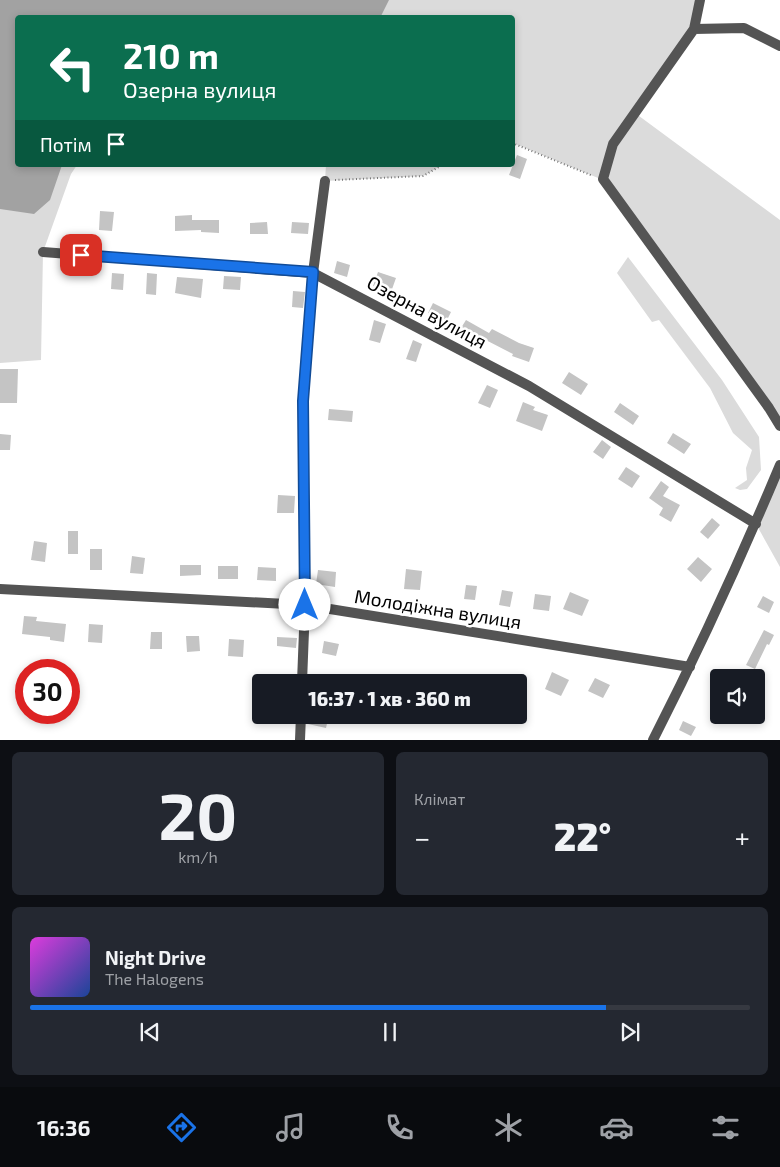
<!DOCTYPE html>
<html lang="uk">
<meta charset="utf-8">
<style>
body{margin:0;font-family:"Exo 2",sans-serif;background:#242831;color:#f1f3f6;height:100vh;display:flex;flex-direction:column;font-size:19px;white-space:nowrap}
*{box-sizing:border-box;margin:0}
p{font-size:16px;color:#9ea1a6}
.icon{flex:none;width:28px;height:28px;fill:none;stroke:currentColor;stroke-width:2;stroke-linecap:round;stroke-linejoin:round}
.map{position:relative;height:740px;overflow:hidden}
.panel{display:flex;flex-direction:column;gap:12px;padding:12px;background:#0d0f14;flex:1}
.panel>*{flex:none}
.guide{position:absolute;left:15px;top:15px;width:500px;height:152px;border-radius:5px;box-shadow:0 2px 8px #0003;background:#0b6e4f;color:#fff;overflow:hidden}
.tools{position:absolute;left:710px;top:669px;display:grid;gap:10px}
.tools a{display:grid;place-items:center;width:55px;height:55px;border-radius:5px;background:#171b24;box-shadow:0 2px 8px #0003;font-size:25px}
.speed{position:absolute;left:15px;top:659px;display:flex;gap:10px;font-size:25px;font-weight:700;text-align:center}
.speed>*{display:grid;place-content:center;width:65px;height:65px;border-radius:50%;background:#171b24;box-shadow:0 2px 8px #0003;line-height:1}
.speed .limit{border:8px solid #d22;background:#fff;color:#111}
.pin{position:absolute;display:grid;place-items:center;width:42px;height:42px;color:#fff;margin:-21px;border-radius:10px;box-shadow:0 2px 8px #0006}
.me{position:absolute;width:55px;margin:-28px;rotate:0deg;stroke-linejoin:round;filter:drop-shadow(0 0 4px #0008)}
.turn{display:flex;align-items:center;gap:18px;height:105px;padding:0 25px;font-size:22px}
.turn .icon{width:65px;height:65px;stroke-width:2.5}
.turn b{display:block;font-size:35px;line-height:42px}
.then{display:flex;align-items:center;height:48px;padding:0 25px;background:#0003;gap:10px;font-size:19px}
.big{font-size:38px;font-weight:800;line-height:1.1}
.panel .card{flex:1;display:flex;flex-direction:column;justify-content:center;gap:8px;min-width:0;padding:0 18px;border-radius:8px;background:#242831}
.panel .dial{align-items:center;gap:0}
.dial b{font-size:65px;line-height:1}
.song{display:flex;align-items:center;gap:15px}
.cover{width:60px;height:60px;border-radius:8px;background:linear-gradient(135deg,hsl(300 70% 55%),hsl(220 70% 35%))}
.played{height:5px;border-radius:2px;background:linear-gradient(90deg,#1a73e8 80%,#363941 80%)}
.keys{display:flex;justify-content:space-around;direction:ltr}
.heat{display:flex;justify-content:space-between;align-items:center;font-size:28px;direction:ltr}
.panel .tiles{flex:1;display:grid;gap:12px;grid-template-columns:1fr 1fr}
.card:last-child{grid-column:span 2}
.trip{position:absolute;left:252px;top:674px;width:275px;height:50px;border-radius:5px;background:#171b24;box-shadow:0 2px 8px #0003;font-weight:800;line-height:50px;text-align:center}
.menu{display:flex;height:80px;justify-content:space-around;align-items:center;background:#090b0e;color:#9ea1a6}
.menu .icon{width:35px;height:35px}
.menu .active{color:#1a73e8}
.menu b{font-size:22px;color:#f1f3f6}
.map>svg:first-child{display:block}
.green{fill:#dbdbdb}
.water{fill:#a2a2a2}
.building{fill:#c4c4c4}
.lines{fill:none;stroke-linecap:round;stroke-linejoin:round}
.path{stroke:#767676;stroke-width:2;stroke-dasharray:1 2.5;stroke-linecap:butt}
.minor{stroke:#545454;stroke-width:10}
.route-casing{stroke:#114b97;stroke-width:12}
.route{stroke:#1a73e8;stroke-width:9}
.labels{text-anchor:middle;stroke-width:5;stroke-linejoin:round;paint-order:stroke}
.street-label{font-size:19px;fill:#000;stroke:#fff}
</style>
<div class="map">
<svg width="780" height="740" viewBox="0 0 780 740">
<rect width="100%" height="100%" fill="#fff"/>
<path class="green" d="M0 0H694L700 2 694 29 635 113 780 220V426L603 180 513 143 512 18H18V165H77L71 174 43 252 41 360 0 363Z
M326 165H442L423 176 325 181Z
M628 257 722 380 759 437 761 470 747 489 740 490 735 488 747 480 746 468 752 450 733 433 710 388 659 320 652 322 617 273Z
M780 465V567L756 524Z"/>
<path class="water" d="M0 0H389L380 18H18V165H62L50 200 34 214 0 209Z"/>
<path class="building" d="M517 155 527 159 520 179 509 175Z
M100 211 114 212 112 231 99 230Z
M192 215V220H219V233L201 232V230L175 231V216Z
M267 222 268 234H250V223Z
M292 222 309 223 308 234 291 233Z
M337 261 350 265 347 277 334 273Z
M378 272 396 278 391 292 373 286Z
M112 273 124 274 123 290 111 289Z
M147 273 157 274 156 295 146 294Z
M224 276 241 277 240 290 223 289Z
M177 277 203 279 201 298 175 293Z
M293 291 305 292 303 308 292 307Z
M433 303 451 312 446 322 428 313Z
M374 320 386 324 380 343 369 340Z
M466 320 489 333 492 329 519 343 534 348 529 362 512 356 513 354 478 336 477 338 461 328Z
M413 340 422 344 416 362 406 359Z
M0 369H18L17 403H0Z
M569 372 588 384 581 395 562 383Z
M487 385 498 390 490 408 478 403Z
M523 402 535 407 533 410 548 415 542 431 516 421Z
M620 403 639 416 633 425 614 412Z
M329 409 353 411 352 422 328 420Z
M673 433 691 444 684 454 667 443Z
M0 434 11 435 10 450H0Z
M602 440 611 447 603 459 593 452Z
M626 467 640 476 632 488 618 479Z
M661 481 669 487 663 496 680 505 671 522 659 515 663 508 649 498Z
M278 495 295 496 294 513H277Z
M712 518 720 525 708 539 700 532Z
M68 531H78V554H68Z
M34 541 47 543 45 562 31 560Z
M90 549H102V570H90Z
M132 556 145 558 143 574 130 573Z
M698 557 712 569 701 582 687 569Z
M180 565H201V575L180 576Z
M218 566H238V579H218Z
M258 567 276 568V581L257 580Z
M406 569 422 571 420 590 404 589Z
M318 570 336 572 335 587 316 584Z
M466 585 477 586 475 600 464 599Z
M502 590 513 592 510 607 499 605Z
M570 592 589 600 582 616 563 609Z
M535 594 551 596 549 611 533 609Z
M763 596 774 602 769 613 757 607Z
M24 616 37 617 36 621 66 624 64 642 50 640V637L22 634Z
M89 624 103 625 102 643 88 642Z
M764 630 774 635 769 645 767 644 755 669 746 665Z
M151 632H162V649H150Z
M186 636H199L200 651 187 652Z
M277 637 297 638 296 648 277 646Z
M229 639 244 640 243 657 228 656Z
M324 641 339 644 336 656 322 653Z
M552 672 569 680 561 696 545 689Z
M595 678 610 685 603 698 588 691Z
M310 715H329L326 728 308 724Z
M683 721 696 727 691 736 679 730Z"/>
<g class="lines">
<path class="path" d="M512 143 593 176
M335 180 423 176 442 165"/>
<path class="minor" d="M700 0 694 29 613 144 603 179 769 408 780 426
M694 29 744 28 780 46
M43 252 313 273 529 386 756 524
M0 589 305 605 690 667
M302 682 305 605 303 401 313 273 325 181
M300 740 301 715
M653 740C699 650 741 558 780 465"/>
</g>
<g class="lines">
<defs>
<path id="route" d="M81 255 313 272 303 401 305 605"/>
</defs>
<use href="#route" class="route-casing"/>
<use href="#route" class="route"/>
</g>
<g class="labels">
<g class="street-label">
<text transform="translate(427 312) rotate(28)" y="7">Озерна вулиця</text>
<text transform="translate(438 609) rotate(9)" y="7">Молодіжна вулиця</text>
</g>
</g>
</svg>
<div class="tools">
<a><svg class="icon" aria-label="sound" viewBox="0 0 24 24"><path d="M4 9h4l5-4v14l-5-4H4zM17 9q2 3 0 6"/></svg></a>
</div>
<div class="speed"><div class="limit">30</div></div>
<div class="pin" style="left:81px;top:255px;background:#d93025"><svg class="icon" aria-label="arrive" viewBox="0 0 24 24"><path d="M6 21V4h12l-3 4 3 4H6"/></svg></div>
<svg class="me" style="left:305px;top:605px" viewBox="-20 -20 40 40"><circle r="19" fill="#fff"/><path d="M0-13L10 11 0 6-10 11z" fill="#1a73e8"/></svg>
<div class="trip">16:37 · 1 хв · 360 m</div>
<div class="guide">
<div class="turn"><svg class="icon" aria-label="left" viewBox="0 0 24 24"><path d="M17 20v-9H6M10 6l-5 5 5 5"/></svg><div><b>210 m</b>Озерна вулиця</div></div>
<div class="then">Потім<svg class="icon" aria-label="arrive" viewBox="0 0 24 24"><path d="M6 21V4h12l-3 4 3 4H6"/></svg></div>
</div>
</div>
<section class="panel">
<div class="tiles">
<div class="card dial"><b>20</b><p>km/h</p></div>
<div class="card"><p>Клімат</p>
<div class="heat"><a>−</a><b class="big">22°</b><a>+</a></div>
</div>
<div class="card">
<div class="song"><i class="cover"></i><div><b>Night Drive</b><p>The Halogens</p></div></div>
<div class="played"></div>
<div class="keys"><svg class="icon" aria-label="previous" viewBox="0 0 24 24"><path d="M18 5L8 12l10 7zM5 5v14"/></svg><svg class="icon" aria-label="pause" viewBox="0 0 24 24"><path d="M8 5v14M16 5v14"/></svg><svg class="icon" aria-label="next" viewBox="0 0 24 24"><path d="M6 5l10 7-10 7zM19 5v14"/></svg></div>
</div>
</div>
</section>
<nav class="menu">
<b>16:36</b>
<svg class="icon active" aria-label="directions" viewBox="0 0 24 24"><path d="M12 3l9 9-9 9-9-9zM9 14v-3h6M13 9l2 2-2 2"/></svg>
<svg class="icon" aria-label="music" viewBox="0 0 24 24"><path d="M9 18V5l10-2v13"/><circle cx="6" cy="18" r="3"/><circle cx="16" cy="16" r="3"/></svg>
<svg class="icon" aria-label="phone" viewBox="0 0 24 24"><path d="M5 4h4l2 5-3 2q2 4 5 5l2-3 5 2v4C11 20 4 13 5 4z"/></svg>
<svg class="icon" aria-label="climate" viewBox="0 0 24 24"><path d="M12 3v18M4 7l16 10M4 17L20 7"/></svg>
<svg class="icon" aria-label="car" viewBox="0 0 24 24"><path d="M5 17H2v-5l4-1 3-4h7l3 4 3 1v5h-3M9 17h6M6 11h13"/><circle cx="7" cy="17" r="2"/><circle cx="17" cy="17" r="2"/></svg>
<svg class="icon" aria-label="filters" viewBox="0 0 24 24"><path d="M4 7h16M4 17h16"/><circle cx="9" cy="7" r="2"/><circle cx="15" cy="17" r="2"/></svg>
</nav>
